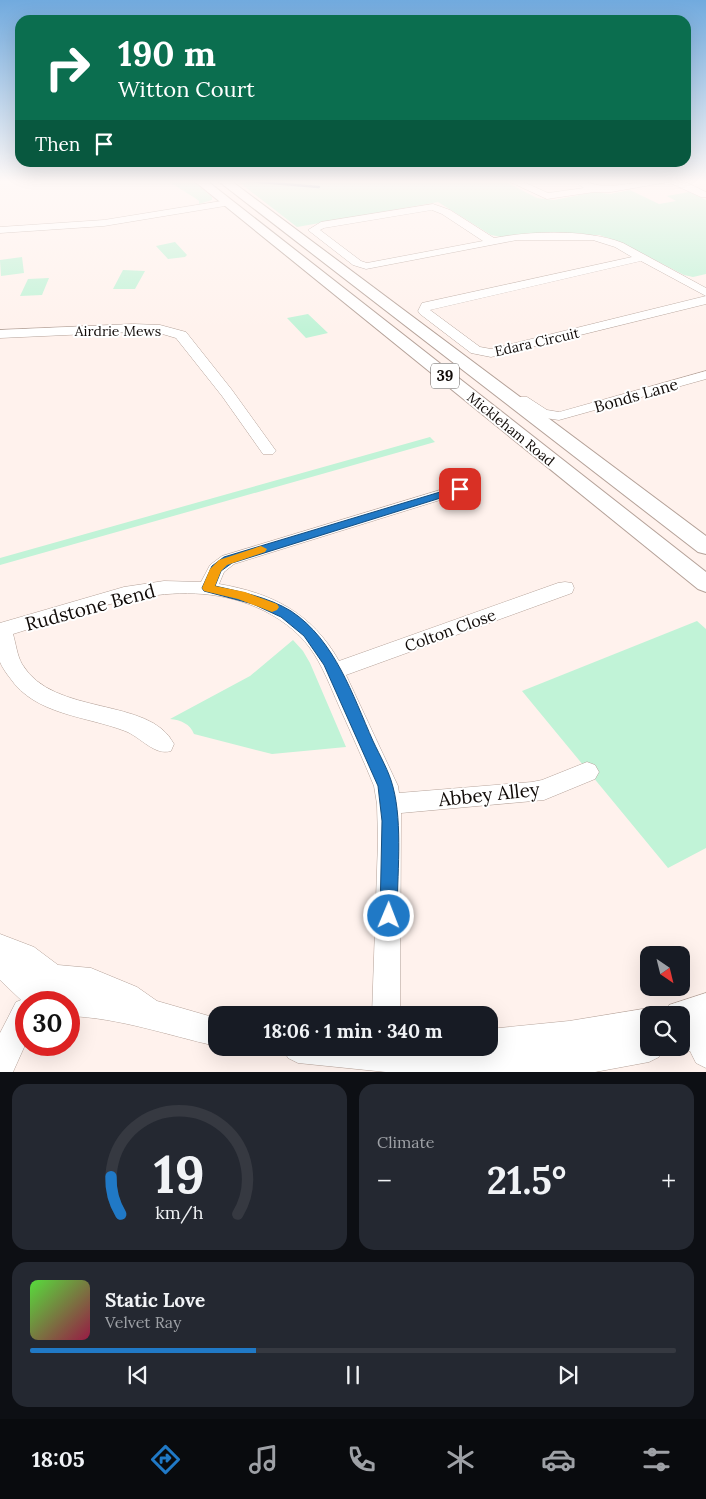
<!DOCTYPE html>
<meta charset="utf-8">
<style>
body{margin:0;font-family:Lora,serif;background:#242831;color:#f1f3f6;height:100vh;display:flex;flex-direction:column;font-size:19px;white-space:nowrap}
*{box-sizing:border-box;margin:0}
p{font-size:16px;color:#9ea1a6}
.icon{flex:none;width:28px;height:28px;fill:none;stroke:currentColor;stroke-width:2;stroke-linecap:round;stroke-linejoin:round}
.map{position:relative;height:1072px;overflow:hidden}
.side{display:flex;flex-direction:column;gap:12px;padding:12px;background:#0d0f14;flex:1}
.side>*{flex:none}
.guide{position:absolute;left:15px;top:15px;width:676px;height:152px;border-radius:15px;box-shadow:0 5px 20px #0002;background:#0b6e4f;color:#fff;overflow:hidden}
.needle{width:32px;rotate:145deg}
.tools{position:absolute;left:640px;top:946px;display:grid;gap:10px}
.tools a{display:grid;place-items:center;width:50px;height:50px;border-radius:10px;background:#171b24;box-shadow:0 5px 20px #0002;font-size:25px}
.speed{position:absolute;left:15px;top:991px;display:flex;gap:10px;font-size:25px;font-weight:700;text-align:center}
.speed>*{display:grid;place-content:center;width:65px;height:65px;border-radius:50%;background:#171b24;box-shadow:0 5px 20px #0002;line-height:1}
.speed .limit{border:8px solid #d22;background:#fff;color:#111}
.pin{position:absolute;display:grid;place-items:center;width:42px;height:42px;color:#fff;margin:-21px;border-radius:10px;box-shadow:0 2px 8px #0006}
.me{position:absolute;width:55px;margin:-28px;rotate:1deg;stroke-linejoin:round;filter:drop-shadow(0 0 4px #0008)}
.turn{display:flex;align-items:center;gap:18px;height:105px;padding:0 20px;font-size:22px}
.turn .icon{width:65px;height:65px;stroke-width:2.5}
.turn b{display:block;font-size:35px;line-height:42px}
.then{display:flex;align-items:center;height:48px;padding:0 20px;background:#0003;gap:10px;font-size:19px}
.big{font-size:38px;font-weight:700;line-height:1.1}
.side .tile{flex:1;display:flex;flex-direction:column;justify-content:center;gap:8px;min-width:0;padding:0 18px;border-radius:15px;background:#242831}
.side .dial{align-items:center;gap:0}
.dial svg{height:130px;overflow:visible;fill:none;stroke:#363941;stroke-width:7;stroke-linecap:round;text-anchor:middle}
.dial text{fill:#f1f3f6;stroke:none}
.song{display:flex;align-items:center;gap:15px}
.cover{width:60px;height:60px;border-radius:8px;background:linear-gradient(135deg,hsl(110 70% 55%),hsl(340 70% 35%))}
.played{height:5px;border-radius:2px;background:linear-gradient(90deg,#2079c6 35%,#363941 35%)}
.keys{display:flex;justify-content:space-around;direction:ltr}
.heat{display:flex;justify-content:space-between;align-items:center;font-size:28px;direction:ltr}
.side .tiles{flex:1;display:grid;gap:12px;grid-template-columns:1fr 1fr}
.tile:last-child{grid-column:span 2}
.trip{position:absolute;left:208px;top:1006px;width:290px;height:50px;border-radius:15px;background:#171b24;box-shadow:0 5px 20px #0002;font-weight:700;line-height:50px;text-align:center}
.tabs{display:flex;height:80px;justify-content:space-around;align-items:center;background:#090b0e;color:#9ea1a6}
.tabs .icon{width:35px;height:35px}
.tabs .active{color:#2079c6}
.tabs b{font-size:22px;color:#f1f3f6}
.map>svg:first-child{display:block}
.green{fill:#c1f3d7}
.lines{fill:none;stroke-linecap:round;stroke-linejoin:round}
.stream{stroke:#477094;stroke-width:2.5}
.minor-casing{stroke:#b5a299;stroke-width:1}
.major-casing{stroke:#b5a299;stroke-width:2}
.minor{fill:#fff;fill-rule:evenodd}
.major{fill:#fff;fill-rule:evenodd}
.route{fill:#2079c6;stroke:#154f81}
.slow{fill:#f59e0b}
.labels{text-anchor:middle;stroke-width:4;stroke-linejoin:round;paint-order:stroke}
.far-street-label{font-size:14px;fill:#110b08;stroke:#fff}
.shield{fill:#fff;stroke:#585452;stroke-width:1}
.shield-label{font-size:15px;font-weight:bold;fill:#110b08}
.street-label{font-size:16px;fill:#110b08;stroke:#fff}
.near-street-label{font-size:19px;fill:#110b08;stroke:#fff}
</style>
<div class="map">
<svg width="706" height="1072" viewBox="0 0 706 1072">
<rect width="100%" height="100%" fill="#fff2ed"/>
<path class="green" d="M166 180H192L212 197V200L199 204V201L195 198Z
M236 180H502L537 198 554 200 595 192 610 194 630 190 659 204 676 201 667 196 689 192 706 200V274L693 277 684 275 620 242 599 235 525 234 501 237 491 235 438 202 297 227Z
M175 242 187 255 185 257 168 259 156 246Z
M22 257 24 273 1 276 0 260Z
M123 270 145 271 135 289H113Z
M49 278 42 295 20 296 28 279Z
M308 314 328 333 306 338 287 318Z
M430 437 435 442 0 565V558Z
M697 621 706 629V848L668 868 522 691Z
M293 640 303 651 310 663 346 747 272 754 194 734C190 724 181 720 170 719L250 676Z"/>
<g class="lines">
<path class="stream" d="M237 180 319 187"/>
<defs>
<path id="minor" d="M506 180H519L548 193 584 188 572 180C586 180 596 187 610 186 633 185 654 177 677 180 686 181 697 188 706 192V197H701L668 182 611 192H594L547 199Z
M228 200 231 201V205L104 226 0 233V227L104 220Z
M433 204 450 210 494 238C532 231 586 229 623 243L706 288V304L491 357 471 353 420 314 418 311 422 303 632 257 615 247 593 240H517L366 269 353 265 308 230 321 222ZM432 210 442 214 483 241 367 263 361 261 320 230 324 228ZM641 261 706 296 491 349 480 347 430 310Z
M133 324 160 325 186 332 232 390 276 451 273 454H263L222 396 176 338 159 333 133 332 0 338V330Z
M706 371V379L559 420 538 417 515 400 517 397H527L547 410 559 412Z
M460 484 466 486 468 489 466 492 234 564 224 572 219 584C272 593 312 613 339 661L558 583 565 582 572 583 574 588 572 593 346 675 398 786 399 793 532 782 542 780 587 762 595 765 599 772 595 779 544 800 401 813 400 1015H372L378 841 377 804 374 786C363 759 351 733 339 706 330 686 323 666 310 648 297 630 277 616 256 607 176 573 91 610 13 634 16 644 17 655 22 664 53 717 150 696 174 744L171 751C154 756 141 737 125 731 86 716 35 715 10 678 6 673 2 667 0 662 0 650 0 635 0 623L124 587 164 581 201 582 210 565 222 556Z
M0 934 34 947 58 965 91 968 137 987 157 1001 216 1018V1046C167 1035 120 1018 69 1016V1002H26V1043L13 1072H0V1033L16 1002 21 1000 0 980Z
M706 993V1068L696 1063 690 1051 681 1054 671 1049 670 1048H681V1015H665L669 1005Z
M649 1008 659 1012 661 1015H649V1048H664L659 1057 649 1062 595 1072H386L298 1063 288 1058 283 1048H439L438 1051 477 1052 476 1048H489V1029L569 1021Z"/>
<path id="major" d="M193 180H206L706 572V592L698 589Z
M217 180H230L706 536V554L698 552Z"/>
</defs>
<use href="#minor" class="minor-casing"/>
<use href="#major" class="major-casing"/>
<use href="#minor" class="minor"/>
<use href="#major" class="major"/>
</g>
<linearGradient id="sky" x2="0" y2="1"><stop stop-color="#71aade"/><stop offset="0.55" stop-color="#fff9f7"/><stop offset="1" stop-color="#fff9f7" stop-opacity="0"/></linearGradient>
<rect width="706" height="330" fill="url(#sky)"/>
<path class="route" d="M460 486 465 489 463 491 232 563 221 571 215 586C241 592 268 597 291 611 335 640 353 696 373 741 380 756 389 771 393 787 403 824 397 878 397 916L395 922 389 925 383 922 380 916 382 821 378 786 324 665 304 636 281 617 253 604 204 591 202 588 212 566 224 557Z"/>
<path class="slow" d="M261 546 267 549 265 552 227 565 221 571 215 586 245 592 277 604 279 607 277 610 272 612 238 599 204 591 202 588 210 569 219 560Z"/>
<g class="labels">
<g class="far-street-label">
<text x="118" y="336">Airdrie Mews</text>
<text transform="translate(537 342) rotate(-13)" y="5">Edara Circuit</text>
<text transform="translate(511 429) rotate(39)" y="5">Mickleham Road</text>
</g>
<rect class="shield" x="431" y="363.5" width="28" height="25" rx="4"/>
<g class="shield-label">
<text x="445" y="381">39</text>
</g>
<g class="street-label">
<text transform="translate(636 395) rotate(-16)" y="6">Bonds Lane</text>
<text transform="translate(450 630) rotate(-20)" y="6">Colton Close</text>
</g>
<g class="near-street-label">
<text transform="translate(90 607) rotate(-15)" y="7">Rudstone Bend</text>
<text transform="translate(489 794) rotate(-6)" y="7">Abbey Alley</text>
</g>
</g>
</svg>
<div class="tools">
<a><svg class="needle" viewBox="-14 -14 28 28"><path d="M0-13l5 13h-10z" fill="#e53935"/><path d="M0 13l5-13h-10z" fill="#9ea1a6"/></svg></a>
<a><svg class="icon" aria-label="search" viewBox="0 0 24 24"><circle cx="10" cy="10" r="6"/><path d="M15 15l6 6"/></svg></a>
</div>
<div class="speed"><div class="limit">30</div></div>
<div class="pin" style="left:460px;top:489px;background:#d93025"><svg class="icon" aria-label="arrive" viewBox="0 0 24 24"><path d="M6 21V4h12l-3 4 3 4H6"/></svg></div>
<svg class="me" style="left:389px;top:916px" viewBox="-20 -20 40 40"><circle r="17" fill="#2079c6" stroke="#fff" stroke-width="3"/><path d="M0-11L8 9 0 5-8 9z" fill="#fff"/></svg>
<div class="trip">18:06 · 1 min · 340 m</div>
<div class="guide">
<div class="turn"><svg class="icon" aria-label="right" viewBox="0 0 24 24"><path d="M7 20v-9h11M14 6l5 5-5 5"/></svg><div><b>190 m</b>Witton Court</div></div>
<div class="then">Then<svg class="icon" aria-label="arrive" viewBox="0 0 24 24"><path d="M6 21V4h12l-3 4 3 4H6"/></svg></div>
</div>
</div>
<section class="side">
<div class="tiles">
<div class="tile dial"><svg viewBox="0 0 100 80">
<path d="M14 69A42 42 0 1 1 86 69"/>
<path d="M14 69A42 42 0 0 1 8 46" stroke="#2079c6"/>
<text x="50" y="56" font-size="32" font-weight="700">19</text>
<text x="50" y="72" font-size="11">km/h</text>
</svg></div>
<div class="tile"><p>Climate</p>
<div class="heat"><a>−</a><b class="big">21.5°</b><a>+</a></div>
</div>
<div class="tile">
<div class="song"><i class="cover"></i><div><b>Static Love</b><p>Velvet Ray</p></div></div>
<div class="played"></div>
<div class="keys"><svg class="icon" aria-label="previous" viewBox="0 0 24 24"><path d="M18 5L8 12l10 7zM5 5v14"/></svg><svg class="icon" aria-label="pause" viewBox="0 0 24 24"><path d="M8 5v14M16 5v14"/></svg><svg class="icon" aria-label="next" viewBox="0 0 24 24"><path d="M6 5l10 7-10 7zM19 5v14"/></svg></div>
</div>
</div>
</section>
<nav class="tabs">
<b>18:05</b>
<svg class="icon active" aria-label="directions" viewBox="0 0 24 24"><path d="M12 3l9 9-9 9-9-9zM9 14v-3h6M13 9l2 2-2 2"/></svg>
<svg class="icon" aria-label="music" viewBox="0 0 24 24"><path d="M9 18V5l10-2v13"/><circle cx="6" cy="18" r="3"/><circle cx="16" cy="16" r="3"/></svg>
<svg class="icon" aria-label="phone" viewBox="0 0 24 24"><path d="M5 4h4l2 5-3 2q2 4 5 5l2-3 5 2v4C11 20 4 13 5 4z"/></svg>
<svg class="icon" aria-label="climate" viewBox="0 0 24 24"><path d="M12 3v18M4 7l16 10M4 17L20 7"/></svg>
<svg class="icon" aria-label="car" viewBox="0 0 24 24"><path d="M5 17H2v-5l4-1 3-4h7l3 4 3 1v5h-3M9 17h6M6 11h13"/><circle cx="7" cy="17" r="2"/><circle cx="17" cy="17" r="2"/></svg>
<svg class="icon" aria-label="filters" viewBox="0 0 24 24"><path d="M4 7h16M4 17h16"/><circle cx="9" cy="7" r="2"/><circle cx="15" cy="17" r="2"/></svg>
</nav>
